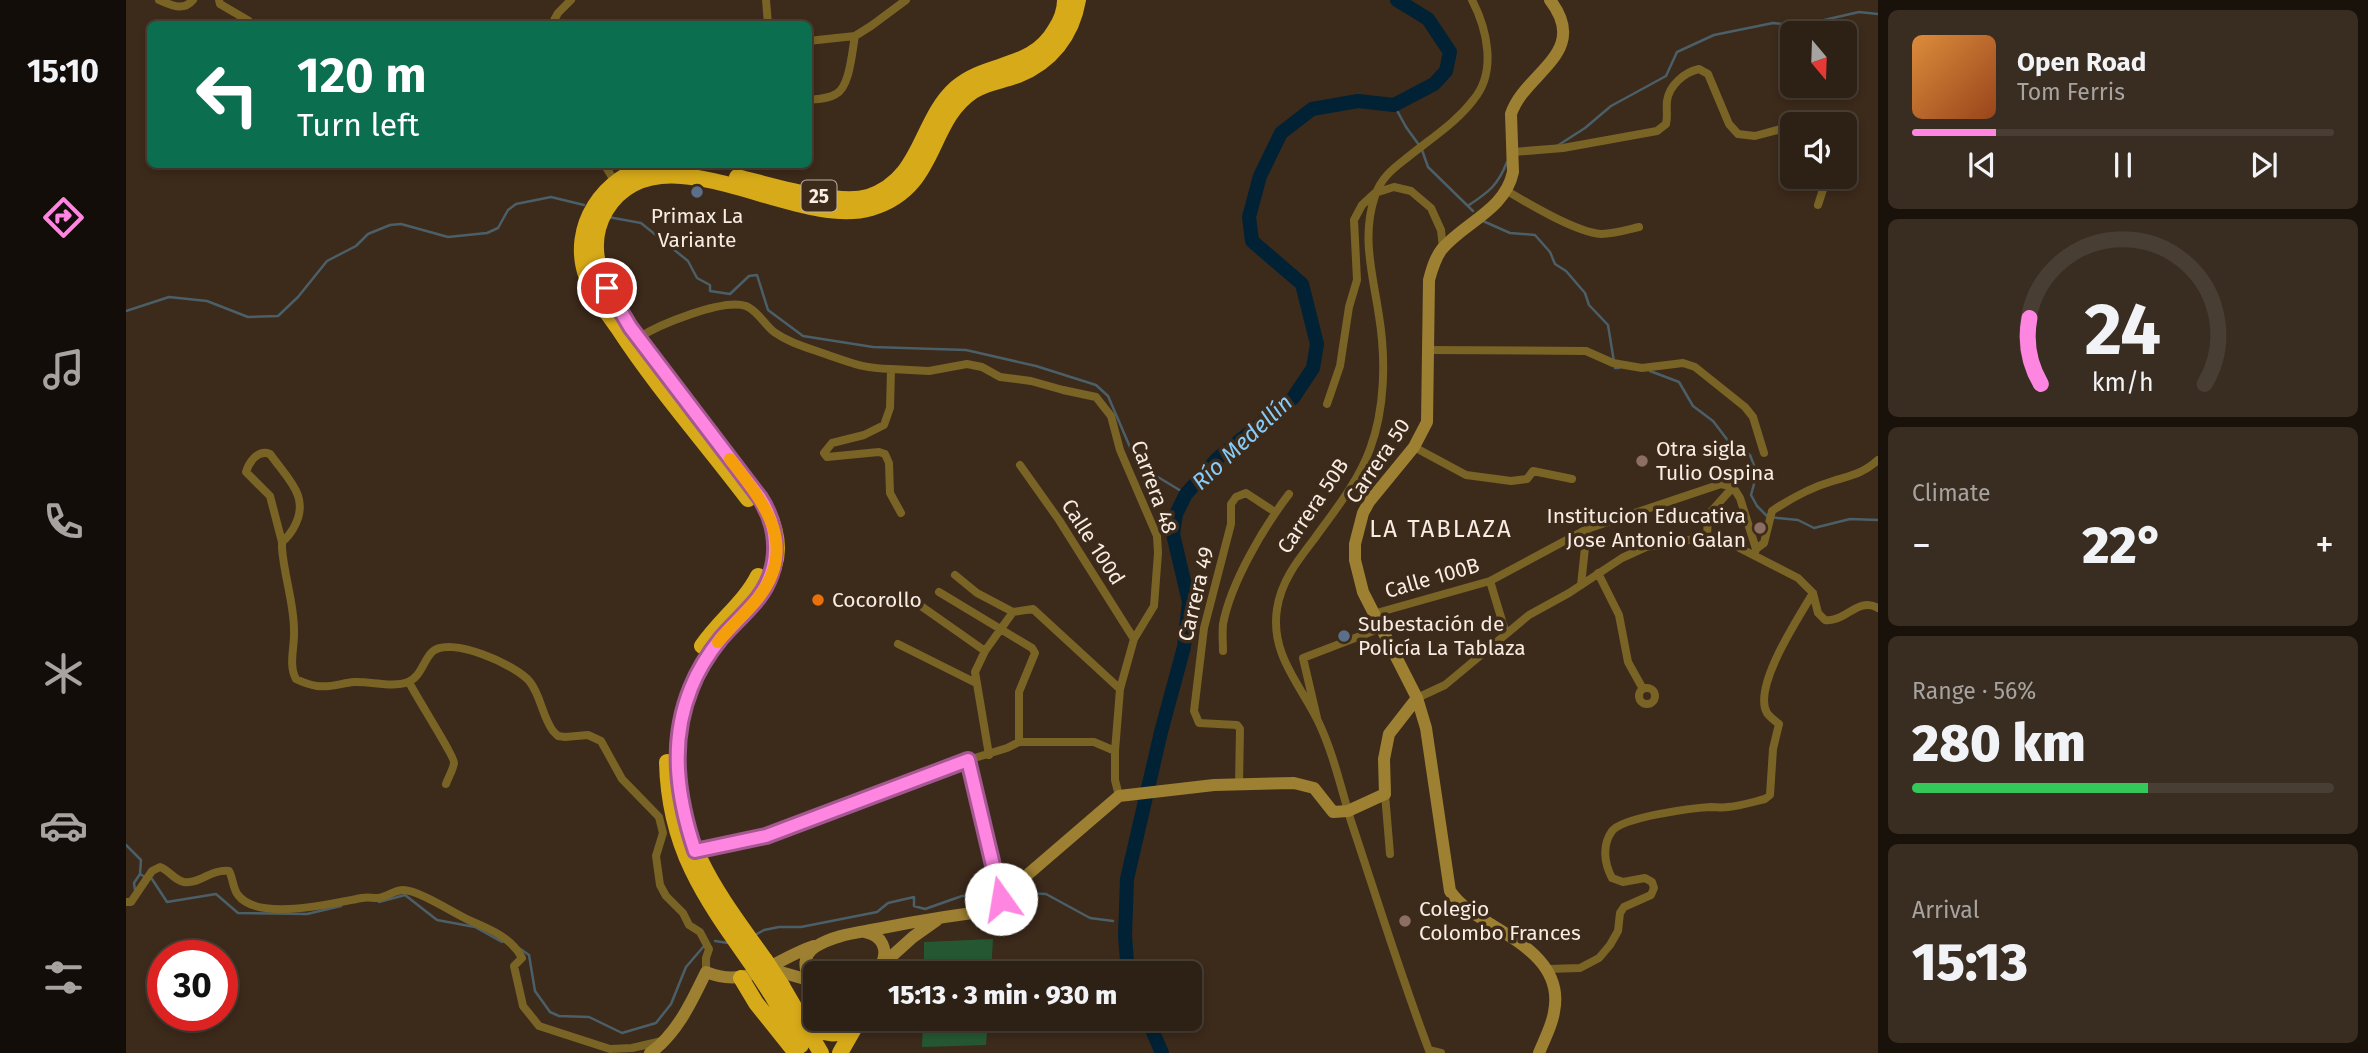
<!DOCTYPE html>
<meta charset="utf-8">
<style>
body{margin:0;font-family:"Fira Sans",sans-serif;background:#392d22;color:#f1f3f6;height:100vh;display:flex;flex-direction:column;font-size:26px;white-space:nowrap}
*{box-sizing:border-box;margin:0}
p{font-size:23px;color:#a7a3a0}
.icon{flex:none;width:38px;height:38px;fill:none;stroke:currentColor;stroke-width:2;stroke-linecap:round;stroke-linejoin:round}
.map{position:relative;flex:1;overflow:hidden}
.drawer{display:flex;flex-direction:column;gap:10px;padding:10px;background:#19120b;width:490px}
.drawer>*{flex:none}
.banner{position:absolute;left:21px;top:21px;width:665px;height:147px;border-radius:10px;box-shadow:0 4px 10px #0003,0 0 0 2px #483e34;background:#0b6e4f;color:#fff;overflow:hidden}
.needle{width:46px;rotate:161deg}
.fabs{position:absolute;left:1654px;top:21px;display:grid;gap:14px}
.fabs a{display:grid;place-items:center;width:77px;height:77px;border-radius:10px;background:#2d2014;box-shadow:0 4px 10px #0003,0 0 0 2px #483e34;font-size:35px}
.speed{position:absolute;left:21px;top:940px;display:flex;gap:14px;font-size:35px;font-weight:700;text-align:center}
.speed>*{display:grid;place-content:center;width:91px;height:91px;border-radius:50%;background:#2d2014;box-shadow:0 4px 10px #0003,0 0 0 2px #483e34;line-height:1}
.speed .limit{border:10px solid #d22;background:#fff;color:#111}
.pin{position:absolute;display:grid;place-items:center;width:60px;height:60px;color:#fff;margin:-30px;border:4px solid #fff;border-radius:50%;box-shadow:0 2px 7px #0007}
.me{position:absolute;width:77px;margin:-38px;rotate:347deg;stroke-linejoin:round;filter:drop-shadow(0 0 5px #0008)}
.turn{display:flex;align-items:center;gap:24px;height:147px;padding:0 35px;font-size:32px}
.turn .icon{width:91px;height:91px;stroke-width:2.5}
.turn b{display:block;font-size:49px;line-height:60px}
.big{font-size:52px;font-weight:800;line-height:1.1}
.drawer .card{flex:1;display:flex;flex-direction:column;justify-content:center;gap:10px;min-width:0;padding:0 24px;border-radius:10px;background:#392d22}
.drawer .dial{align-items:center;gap:0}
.dial svg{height:182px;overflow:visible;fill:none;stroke:#483e34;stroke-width:7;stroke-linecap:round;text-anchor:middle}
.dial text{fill:#f1f3f6;stroke:none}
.song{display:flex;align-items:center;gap:21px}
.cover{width:84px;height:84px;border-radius:10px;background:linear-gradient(135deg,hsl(30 70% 55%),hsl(20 70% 35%))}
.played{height:7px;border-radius:4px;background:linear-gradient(90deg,#fe86e1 20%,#483e34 20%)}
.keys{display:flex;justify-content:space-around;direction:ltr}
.heat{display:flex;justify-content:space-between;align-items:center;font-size:38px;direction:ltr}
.charge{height:10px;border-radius:5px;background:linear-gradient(90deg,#34c759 56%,#483e34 0)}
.trip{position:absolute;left:677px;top:961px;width:399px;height:70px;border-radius:10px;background:#2d2014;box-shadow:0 4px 10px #0003,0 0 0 2px #483e34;font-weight:800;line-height:70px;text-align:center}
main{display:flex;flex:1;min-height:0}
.tab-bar{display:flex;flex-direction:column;width:126px;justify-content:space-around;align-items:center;background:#120d08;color:#a7a3a0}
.tab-bar .icon{width:49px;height:49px}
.tab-bar .on{color:#fe86e1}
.tab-bar b{font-size:32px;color:#f1f3f6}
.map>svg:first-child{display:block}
.green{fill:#255832}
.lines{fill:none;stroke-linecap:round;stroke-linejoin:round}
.stream{stroke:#4b5f68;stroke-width:2.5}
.river{stroke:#012234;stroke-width:14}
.street{stroke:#796325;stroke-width:8}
.secondary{stroke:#9d8032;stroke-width:12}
.highway{stroke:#d7aa19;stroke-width:16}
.highway-bridge{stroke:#d7aa19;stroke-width:16}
.route-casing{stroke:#a55792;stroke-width:18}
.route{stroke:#fe86e1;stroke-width:12}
.slow{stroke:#f59e0b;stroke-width:12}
.service-dot{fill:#5c6f8a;stroke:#3c2a1b;stroke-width:2.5}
.education-dot{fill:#8d6e63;stroke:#3c2a1b;stroke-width:2.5}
.food-dot{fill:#e8710a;stroke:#3c2a1b;stroke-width:2.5}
.labels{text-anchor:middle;stroke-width:7;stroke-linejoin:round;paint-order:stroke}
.shield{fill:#3c2a1b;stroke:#c0b2a7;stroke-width:2}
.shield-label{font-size:19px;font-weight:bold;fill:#f8ece3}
.poi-label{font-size:21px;fill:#f8ece3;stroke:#3c2a1b;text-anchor:start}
.street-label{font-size:21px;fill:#f8ece3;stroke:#3c2a1b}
.water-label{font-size:23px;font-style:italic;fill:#85ccf8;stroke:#3c2a1b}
.quarter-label{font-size:24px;letter-spacing:2px;fill:#f8ece3;stroke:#3c2a1b}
</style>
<main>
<nav class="tab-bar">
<b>15:10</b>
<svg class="icon on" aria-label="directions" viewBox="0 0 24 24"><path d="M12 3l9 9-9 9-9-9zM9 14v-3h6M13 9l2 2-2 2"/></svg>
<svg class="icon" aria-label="music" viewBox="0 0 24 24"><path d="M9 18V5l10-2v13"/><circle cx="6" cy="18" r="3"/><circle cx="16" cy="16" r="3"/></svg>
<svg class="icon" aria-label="phone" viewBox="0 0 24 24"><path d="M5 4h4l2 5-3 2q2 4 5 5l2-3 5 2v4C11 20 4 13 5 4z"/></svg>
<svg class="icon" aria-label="climate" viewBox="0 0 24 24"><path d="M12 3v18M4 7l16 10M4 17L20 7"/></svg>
<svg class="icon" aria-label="car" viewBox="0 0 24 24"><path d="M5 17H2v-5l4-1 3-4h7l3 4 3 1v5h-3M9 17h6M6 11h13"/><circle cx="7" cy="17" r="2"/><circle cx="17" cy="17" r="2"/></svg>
<svg class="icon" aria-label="filters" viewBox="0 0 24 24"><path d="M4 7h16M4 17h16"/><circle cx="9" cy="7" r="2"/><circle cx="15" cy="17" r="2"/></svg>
</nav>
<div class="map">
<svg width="1752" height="1053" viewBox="0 0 1752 1053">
<rect width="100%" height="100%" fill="#3c2a1b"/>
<path class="green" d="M867 939 865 973H798V942Z
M797 1019H862L860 1045 796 1047Z"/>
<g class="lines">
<path class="stream" d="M1268 105 1280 127 1293 145
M1431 146 1459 128 1485 106 1540 76 1551 52 1588 35 1647 23 1672 26 1733 12 1752 14
M1296 150 1302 167 1347 211
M1343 205C1363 192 1372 185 1381 162
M482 217 515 223 562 261 571 278 584 285V291L604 294 623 276 631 275 642 310 677 336 747 347 840 350 910 366 970 385 982 396 1007 454 1027 474 1060 494
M1357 221 1384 233 1409 235 1424 252 1429 264 1440 271 1459 293 1463 305 1482 325 1489 368H1493
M0 311 43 297 81 301 122 317 152 316 172 297 201 261 230 246 242 234 264 225 275 224 322 237 361 233 372 228 382 210 390 204 425 197 458 205
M1524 371 1553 382 1567 406 1587 421 1603 442 1624 455 1631 473 1625 495 1631 506 1642 517 1672 520 1688 528 1724 519 1752 520
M0 845 15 860 14 874
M26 879 41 902 90 894 112 913 181 914 215 906
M9 890 8 883 14 874 19 877
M898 893 920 894 964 918 987 921
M253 902 279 895 311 920 349 927 376 942
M629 935 638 930 653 927H675L751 912 762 903 788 897V906L799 909 836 896 864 893 867 896 883 886 889 889
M589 941 602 943
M393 948 403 955 409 991 424 1012 433 1016 463 1017 496 1033 530 1023 545 1004 560 967 578 946"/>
<path class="river" d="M1002 973 999 936 1001 879 1035 732 1058 647 1063 602 1047 534 1050 514 1060 494 1092 458 1167 398 1187 368 1191 344 1176 284 1126 241 1123 217 1134 176 1155 133 1186 109 1232 101 1268 105 1308 84 1320 71 1324 52 1302 19 1271 0
M1021 1018 1036 1053"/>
<path class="street" d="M33 0C45 5 57 12 67 0
M93 0 94 4 123 21 124 24
M640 0 642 24
M426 24 432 13 445 0
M682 41 729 36 745 26 780 0
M682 100C692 99 702 99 710 94 724 87 726 51 729 36
M1670 124 1685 122 1694 124
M1387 152 1437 148 1531 131 1540 124C1542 116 1540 109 1541 101 1543 85 1559 72 1573 69L1582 74 1603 124 1612 134 1629 136 1666 126
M478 164 489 182
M1381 191C1403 204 1450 232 1475 234 1488 234 1501 230 1513 227
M1692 205 1701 177
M512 338C532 325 597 298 620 306 632 311 638 324 648 332 665 344 683 348 702 355 728 364 737 368 765 369
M1301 350 1460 351 1487 363 1516 368 1557 363 1569 367 1619 407 1627 417 1638 453
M1201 404 1214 366 1223 307 1231 280 1228 220 1236 205 1249 193 1268 187 1285 191 1305 208 1315 230 1317 248
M1288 447 1340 475 1385 481 1401 479 1407 471 1446 479
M894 465 933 520 1008 639
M1607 487 1614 498 1630 549 1629 553
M775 513 764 493 763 463 759 454 753 452 701 457 698 453 706 443 738 435 758 425 764 408 765 369 803 371 841 364 856 367 874 377 905 381 937 390 970 397 985 416 994 450 1031 536 1032 553 1028 606 1008 639 994 689 989 751V780L993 796
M1581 537 1582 515 1607 487
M156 542 144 496 120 472C123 462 132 449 144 454L147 458C164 481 185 499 167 529 164 534 161 538 156 542V548C158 576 168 603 168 630 169 646 162 665 170 679 176 682 184 685 191 686 204 688 216 683 228 682 245 681 266 688 282 682 295 677 297 661 306 652 323 635 391 665 404 682 415 696 416 716 427 731L432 736 439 737 462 735 475 741 496 779 533 817 537 833 530 856 534 885 540 896 557 913 563 925 574 932 583 949 580 958V972
M1630 549 1638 543 1646 511C1664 499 1686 487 1707 481 1727 475 1736 474 1752 460
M1472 573 1493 615 1502 662 1517 689
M829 575 851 593 887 612
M1364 581 1380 634
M1455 585 1461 529
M813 592 906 648 909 653 893 692V742
M785 599 859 651
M1247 614 1364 581 1461 529 1595 484 1607 487
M772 644 850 683
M1097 651C1097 642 1096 633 1097 624 1105 582 1138 527 1163 494
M283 682C289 695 329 757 328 763 327 770 322 778 320 784
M1513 696a8 8 0 1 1 16 0a8 8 0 1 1-16 0Z
M1291 698 1319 685 1403 615 1443 593 1496 558 1520 547 1581 537H1592L1672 578 1687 593 1692 613 1699 620C1719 623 1732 596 1752 608
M1191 718 1177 658 1255 628
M863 755 849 672 859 651 887 612 907 609 994 689
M842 760 881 748 893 742H968L989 751
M1113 785 1114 729 1111 725 1073 723 1068 711 1078 628 1105 524V504L1110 497 1120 493 1149 512
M1259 794 1264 854
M569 851 640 836 842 760 879 909
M0 902H5L26 871 34 867C43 870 48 880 58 882 75 884 84 869 103 871 107 878 107 889 112 895 132 922 208 903 236 898 241 897 246 898 252 898 260 897 269 890 277 890 293 890 329 914 345 921 364 929 386 938 396 958L388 966 397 1006 413 1026 484 1049 506 1048 536 1041
M1422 969 1454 968 1473 958 1484 945 1492 931 1494 913 1498 907 1525 895 1528 888 1526 882 1519 878 1497 882 1486 878C1478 863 1476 845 1486 831 1497 817 1566 808 1585 807 1591 807 1596 808 1602 807 1614 806 1627 802 1639 799L1644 795 1647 749 1653 724C1649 721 1644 717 1641 713 1626 687 1673 617 1687 593
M1303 1050 1315 1053
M1304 1053C1275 977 1251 899 1225 821 1215 788 1207 752 1192 721 1174 684 1144 654 1151 609 1155 581 1172 560 1189 538 1209 510 1232 482 1244 449 1259 409 1260 359 1253 316 1247 275 1235 237 1249 196 1255 177 1268 168 1282 157 1304 139 1331 122 1348 99 1371 71 1361 29 1346 0"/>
<path class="secondary" d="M739 932C756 935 763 950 755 965
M639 970 651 971 686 981
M747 973 787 937 811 920
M685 980C677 969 677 955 689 947 708 935 730 933 751 929 796 920 841 913 886 908L900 876 993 796 1088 785 1168 783 1188 788 1207 812 1222 811 1259 794 1258 759 1263 734 1291 698
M524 1053C551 1034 566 1001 580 972 624 990 648 959 688 946
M1413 1053C1418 1040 1426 1026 1428 1012 1437 968 1399 945 1366 925 1350 915 1335 907 1324 891L1300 728 1291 698 1237 592 1229 560V544L1237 513 1243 502 1288 447 1301 422 1303 280C1306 269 1309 258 1316 249 1339 222 1379 210 1387 172L1385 114C1399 72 1465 53 1424 0"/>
<path class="highway" d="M529 164C478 175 442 227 461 278 468 296 481 312 492 328 531 388 579 442 622 499
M611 177C644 185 711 206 742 197 797 179 793 121 830 88 861 61 906 70 929 30 935 21 939 10 939 0
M576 646C593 621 619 602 632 576
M541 762C543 849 579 898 627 966
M639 960C593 895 554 848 551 764 550 725 562 685 584 653 620 601 681 572 634 498L504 327C481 292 455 252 480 210 533 123 668 231 745 208 813 188 800 122 847 91 861 82 877 81 892 75 925 62 946 35 952 0
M615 978 630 1003 670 1053
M656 986 695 1053
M644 992 675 1045
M680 1021C696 1035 715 1041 726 1018
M714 1053 730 1025"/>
<path class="highway-bridge" d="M639 960 656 986
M627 966 644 992"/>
</g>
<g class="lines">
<defs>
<path id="route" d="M481 288 504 327 634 498C654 529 655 568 632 598 621 612 607 624 595 638 583 653 572 670 565 688 543 742 551 797 569 851L640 836 842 760 875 899"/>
</defs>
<use href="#route" class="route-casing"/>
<use href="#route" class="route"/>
<path class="slow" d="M592 642C604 627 620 613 632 598 674 545 637 502 604 459"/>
</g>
<g class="service-dot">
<circle cx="571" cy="192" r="7"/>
<circle cx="1218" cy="636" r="7"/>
</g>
<g class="education-dot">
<circle cx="1516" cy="461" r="7"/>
<circle cx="1634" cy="528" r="7"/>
<circle cx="1279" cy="921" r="7"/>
</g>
<circle class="food-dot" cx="692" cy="600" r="7"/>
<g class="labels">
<rect class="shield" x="675.5" y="180.5" width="35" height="31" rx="5"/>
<g class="shield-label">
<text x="693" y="203">25</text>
</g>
<g class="poi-label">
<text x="571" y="223" text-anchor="middle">Primax La<tspan x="571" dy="24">Variante</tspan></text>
<text x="1530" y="456">Otra sigla<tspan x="1530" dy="24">Tulio Ospina</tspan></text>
<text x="1620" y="523" text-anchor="end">Institucion Educativa<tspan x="1620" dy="24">Jose Antonio Galan</tspan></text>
<text x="706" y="607">Cocorollo</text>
<text x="1232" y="631">Subestación de<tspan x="1232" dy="24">Policía La Tablaza</tspan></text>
<text x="1293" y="916">Colegio<tspan x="1293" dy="24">Colombo Frances</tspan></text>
</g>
<g class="street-label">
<text transform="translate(1252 461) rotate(-56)" y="7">Carrera 50</text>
<text transform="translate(1028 487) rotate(70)" y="7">Carrera 48</text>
<text transform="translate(1187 506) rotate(-56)" y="7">Carrera 50B</text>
<text transform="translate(967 542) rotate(57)" y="7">Calle 100d</text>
<text transform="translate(1306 578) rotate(-16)" y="7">Calle 100B</text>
<text transform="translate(1070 594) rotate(-77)" y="7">Carrera 49</text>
</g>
<g class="water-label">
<text transform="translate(1116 442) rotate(-43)" y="8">Río Medellín</text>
</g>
<g class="quarter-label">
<text x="1315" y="537">LA TABLAZA</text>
</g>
</g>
</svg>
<div class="fabs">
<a><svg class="needle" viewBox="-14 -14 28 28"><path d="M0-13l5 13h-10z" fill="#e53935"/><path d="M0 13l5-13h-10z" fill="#a7a3a0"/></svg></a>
<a><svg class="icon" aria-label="sound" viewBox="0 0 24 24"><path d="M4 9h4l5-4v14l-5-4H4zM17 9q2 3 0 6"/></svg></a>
</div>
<div class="speed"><div class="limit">30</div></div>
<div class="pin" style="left:481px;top:288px;background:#d93025"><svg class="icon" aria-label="arrive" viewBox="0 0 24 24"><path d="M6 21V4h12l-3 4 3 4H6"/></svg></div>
<svg class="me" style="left:875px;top:899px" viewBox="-20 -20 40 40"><circle r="19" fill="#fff"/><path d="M0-13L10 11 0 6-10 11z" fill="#fe86e1"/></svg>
<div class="trip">15:13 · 3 min · 930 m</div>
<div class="banner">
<div class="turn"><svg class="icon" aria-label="left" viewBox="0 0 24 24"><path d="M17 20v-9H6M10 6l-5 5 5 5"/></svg><div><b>120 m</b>Turn left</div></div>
</div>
</div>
<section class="drawer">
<div class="card">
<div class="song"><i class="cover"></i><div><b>Open Road</b><p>Tom Ferris</p></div></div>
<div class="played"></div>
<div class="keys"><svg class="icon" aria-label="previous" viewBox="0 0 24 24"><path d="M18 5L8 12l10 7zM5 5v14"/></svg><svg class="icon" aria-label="pause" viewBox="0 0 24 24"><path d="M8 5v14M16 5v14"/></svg><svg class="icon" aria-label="next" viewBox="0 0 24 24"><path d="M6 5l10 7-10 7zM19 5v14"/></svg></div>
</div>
<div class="card dial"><svg viewBox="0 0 100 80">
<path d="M14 69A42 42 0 1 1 86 69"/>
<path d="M14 69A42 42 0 0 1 9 40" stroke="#fe86e1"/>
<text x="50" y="56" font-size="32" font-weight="700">24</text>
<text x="50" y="72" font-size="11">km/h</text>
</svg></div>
<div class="card"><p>Climate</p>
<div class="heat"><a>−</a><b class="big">22°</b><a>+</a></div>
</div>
<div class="card"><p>Range · 56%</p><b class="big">280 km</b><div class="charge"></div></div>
<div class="card"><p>Arrival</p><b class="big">15:13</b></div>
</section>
</main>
